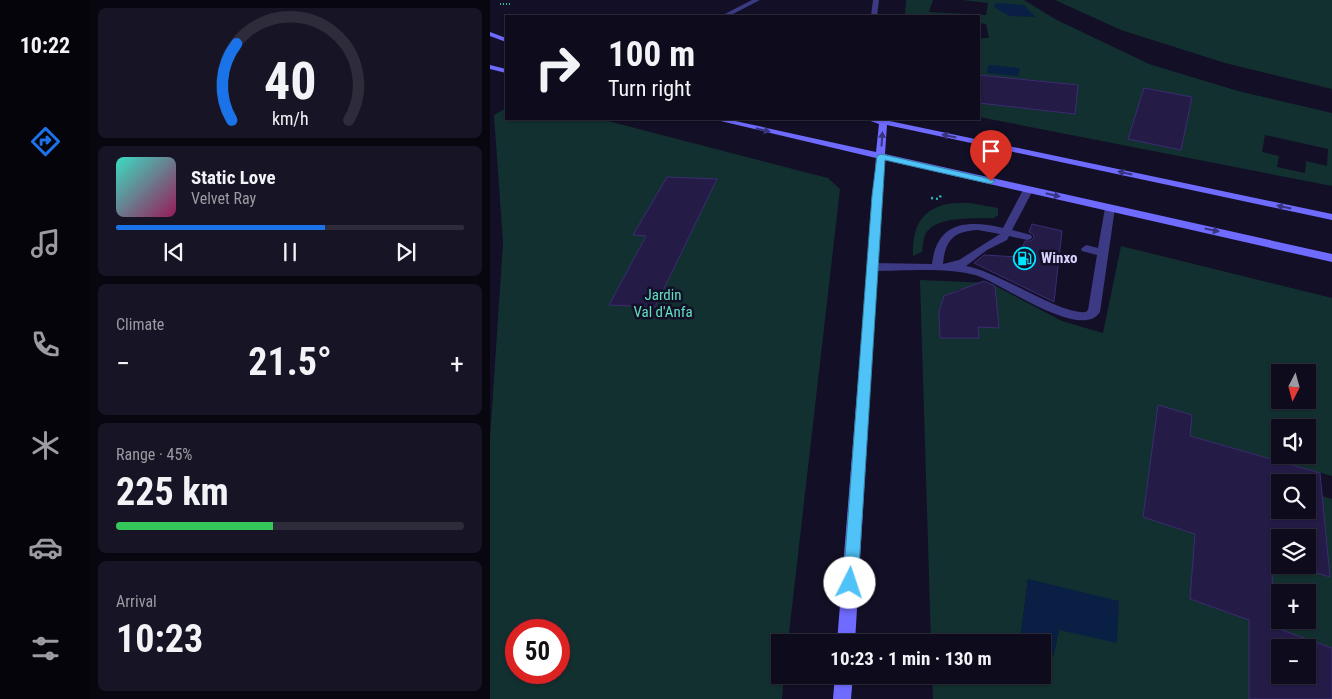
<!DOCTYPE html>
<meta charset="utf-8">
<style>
body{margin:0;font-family:"Roboto Condensed",sans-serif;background:#171425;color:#f1f3f6;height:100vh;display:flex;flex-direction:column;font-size:19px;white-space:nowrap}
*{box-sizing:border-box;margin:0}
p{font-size:16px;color:#9b9ba3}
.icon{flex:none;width:28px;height:28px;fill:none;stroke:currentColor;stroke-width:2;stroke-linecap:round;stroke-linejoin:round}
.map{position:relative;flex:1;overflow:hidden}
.panel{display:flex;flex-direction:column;gap:8px;padding:8px;background:#08060f;width:400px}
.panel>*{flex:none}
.top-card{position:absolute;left:15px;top:15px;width:475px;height:105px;border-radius:0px;box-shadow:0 1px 4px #0004,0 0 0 1px #2e2b3b;background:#0e0b1c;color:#f1f3f6;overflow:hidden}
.needle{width:32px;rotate:186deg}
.tools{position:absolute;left:781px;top:364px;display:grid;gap:10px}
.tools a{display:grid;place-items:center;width:45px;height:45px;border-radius:0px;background:#0e0b1c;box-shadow:0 1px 4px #0004,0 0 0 1px #2e2b3b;font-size:25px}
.speed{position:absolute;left:15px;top:619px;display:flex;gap:10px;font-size:25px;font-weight:700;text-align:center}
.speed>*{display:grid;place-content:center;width:65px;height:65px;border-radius:50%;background:#0e0b1c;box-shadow:0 1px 4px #0004,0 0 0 1px #2e2b3b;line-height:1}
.speed .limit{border:8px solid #d22;background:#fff;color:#111}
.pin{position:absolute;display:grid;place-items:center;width:42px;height:42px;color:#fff;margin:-51px -21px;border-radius:50% 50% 50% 0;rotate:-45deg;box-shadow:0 0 5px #0007}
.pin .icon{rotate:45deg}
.me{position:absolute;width:55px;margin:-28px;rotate:4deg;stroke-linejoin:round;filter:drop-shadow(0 0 4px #0008)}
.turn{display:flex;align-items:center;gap:18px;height:105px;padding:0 20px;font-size:22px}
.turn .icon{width:65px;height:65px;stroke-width:2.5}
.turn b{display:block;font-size:35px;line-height:42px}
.big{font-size:38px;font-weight:700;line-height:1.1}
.panel .card{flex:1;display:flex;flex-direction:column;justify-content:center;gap:8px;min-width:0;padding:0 18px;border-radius:8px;background:#171425}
.panel .dial{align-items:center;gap:0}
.dial svg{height:130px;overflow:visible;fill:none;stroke:#2e2b3b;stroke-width:7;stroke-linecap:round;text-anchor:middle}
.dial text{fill:#f1f3f6;stroke:none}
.song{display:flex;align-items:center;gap:15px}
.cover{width:60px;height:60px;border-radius:8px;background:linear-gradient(135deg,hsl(170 70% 55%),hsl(330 70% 35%))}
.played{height:5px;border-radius:2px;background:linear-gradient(90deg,#1a73e8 60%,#2e2b3b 60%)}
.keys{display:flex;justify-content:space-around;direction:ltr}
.heat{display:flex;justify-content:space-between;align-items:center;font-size:28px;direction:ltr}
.charge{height:8px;border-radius:4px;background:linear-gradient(90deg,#34c759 45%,#2e2b3b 0)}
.trip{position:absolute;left:281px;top:634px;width:280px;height:50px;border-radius:0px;background:#0e0b1c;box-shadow:0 1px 4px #0004,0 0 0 1px #2e2b3b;font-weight:700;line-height:50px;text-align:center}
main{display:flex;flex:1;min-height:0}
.dock{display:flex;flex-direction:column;width:90px;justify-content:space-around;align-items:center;background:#06040b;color:#9b9ba3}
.dock .icon{width:35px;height:35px}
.dock .selected{color:#1a73e8}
.dock b{font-size:22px;color:#f1f3f6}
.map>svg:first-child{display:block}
.green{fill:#12302f;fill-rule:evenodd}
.water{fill:#0a1f44}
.building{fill:#241b47;stroke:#3b2d73;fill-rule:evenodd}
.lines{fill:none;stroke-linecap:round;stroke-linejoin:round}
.path-far1{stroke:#2fb8b0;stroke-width:2;stroke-dasharray:1 2;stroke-linecap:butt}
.path{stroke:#2fb8b0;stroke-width:2.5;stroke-dasharray:2 3;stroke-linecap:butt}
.service{fill:#3d3a85;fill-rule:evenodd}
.minor{fill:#3d3a85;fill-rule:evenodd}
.tertiary{fill:#3d3a85;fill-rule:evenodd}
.secondary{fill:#6f6bff;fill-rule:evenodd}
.oneway{fill:#38347d}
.route{fill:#4fc3f7;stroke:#337fa1}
.labels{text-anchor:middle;stroke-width:5;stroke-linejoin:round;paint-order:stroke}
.poi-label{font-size:15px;font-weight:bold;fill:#d9d4ff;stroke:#130f26;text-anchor:start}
.park-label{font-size:15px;fill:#5fe0c0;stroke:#130f26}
</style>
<main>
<nav class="dock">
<b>10:22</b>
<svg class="icon selected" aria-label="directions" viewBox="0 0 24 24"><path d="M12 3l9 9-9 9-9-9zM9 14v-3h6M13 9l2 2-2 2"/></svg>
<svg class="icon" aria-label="music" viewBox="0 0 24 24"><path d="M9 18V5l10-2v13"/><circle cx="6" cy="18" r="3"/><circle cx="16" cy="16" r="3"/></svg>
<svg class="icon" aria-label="phone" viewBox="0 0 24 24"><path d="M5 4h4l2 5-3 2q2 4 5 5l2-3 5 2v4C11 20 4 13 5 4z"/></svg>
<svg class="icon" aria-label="climate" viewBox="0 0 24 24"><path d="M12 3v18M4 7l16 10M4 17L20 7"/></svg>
<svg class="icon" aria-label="car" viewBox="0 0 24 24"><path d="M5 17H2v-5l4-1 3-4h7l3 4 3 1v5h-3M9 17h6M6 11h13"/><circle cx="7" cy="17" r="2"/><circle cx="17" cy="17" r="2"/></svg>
<svg class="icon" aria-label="filters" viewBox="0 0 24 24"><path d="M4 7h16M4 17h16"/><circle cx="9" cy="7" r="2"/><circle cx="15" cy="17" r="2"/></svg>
</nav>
<section class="panel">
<div class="card dial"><svg viewBox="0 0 100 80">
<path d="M14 69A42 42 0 1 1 86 69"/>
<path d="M14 69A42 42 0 0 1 17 22" stroke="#1a73e8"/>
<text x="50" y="56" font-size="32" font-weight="700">40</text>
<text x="50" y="72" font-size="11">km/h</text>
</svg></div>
<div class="card">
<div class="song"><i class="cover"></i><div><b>Static Love</b><p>Velvet Ray</p></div></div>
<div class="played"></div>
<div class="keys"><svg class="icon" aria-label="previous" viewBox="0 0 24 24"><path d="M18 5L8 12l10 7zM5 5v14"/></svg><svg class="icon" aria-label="pause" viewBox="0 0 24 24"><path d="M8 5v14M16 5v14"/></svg><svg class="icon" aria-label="next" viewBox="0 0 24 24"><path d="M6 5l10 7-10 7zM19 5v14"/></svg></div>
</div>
<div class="card"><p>Climate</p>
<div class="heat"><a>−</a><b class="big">21.5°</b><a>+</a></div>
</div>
<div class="card"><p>Range · 45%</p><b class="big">225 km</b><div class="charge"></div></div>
<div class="card"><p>Arrival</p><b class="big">10:23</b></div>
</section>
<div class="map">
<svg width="842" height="699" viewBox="0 0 842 699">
<rect width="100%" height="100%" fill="#130f26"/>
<path class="green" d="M416 0H443L439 12 496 15 498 3 472 0H534L565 19 659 64 748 91 842 113V186L489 117V103L584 114 588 85 532 79 494 83 489 99V38H499L496 24 489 23V16H415ZM654 88 702 97 691 150 639 139ZM775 135 838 149 837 166 816 161 815 173 787 167 789 156 772 152Z
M565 0H842V89L735 63 631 30Z
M16 108V119H110L338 178 350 189 298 642H290V675H294L292 699H0V439L13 243 4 115ZM26 630H69V672H26Z
M465 203H480L508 208V215L504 218C487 219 447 215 436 233 433 239 433 246 432 252L423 256C422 226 432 206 465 203Z
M631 246 842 298V476L700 436 668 406 653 517 705 534 700 599 759 620V699H443L442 675H552L553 654 563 657 569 630 538 579 530 642H441L430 280 500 283 572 321 613 333ZM469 289 494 290 509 327H488L489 338H450L454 297ZM790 372H818V400H790ZM790 428H818V455H790Z
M832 496 842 499V648L783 627 782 559 790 562V565H801L840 577ZM790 592H818V620H790Z"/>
<path class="water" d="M506 3 534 5 546 17 519 16 504 7Z
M499 65 530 68 528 76 496 73Z
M538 579 629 601 627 643 569 630 563 657 553 654 552 642H530Z"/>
<path class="building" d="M489 75 588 85 585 114 489 103Z
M654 88 702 97 691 150 638 139Z
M177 177 227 179 165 307 119 305 156 236 143 235Z
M542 224 572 231 564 302 484 263 494 255 528 257 535 241H541L544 238 543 234 539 232Z
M494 281 505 286 509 328 488 327 489 338H450L449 312 454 296Z
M668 405 702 415 700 436 830 473 840 577 801 565H818V538H790V562L782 559 783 627 842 648V699H759V620L700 599 705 534 653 517ZM790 482H818V510H790ZM790 648H818V675H790Z"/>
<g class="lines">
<path class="path-far1" d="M10 4H22"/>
<path class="path" d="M441 198 449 199 451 195"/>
<path class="service" d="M538 187 543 190 522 230 541 235 542 237 541 239 537 240 519 236 517 240 497 250 476 266C510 272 569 315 596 312L598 310 607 255 592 251 591 249 596 245 608 248 615 208 620 205 624 206 625 208 610 312C591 342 510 282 485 275 456 267 413 271 382 271L376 267 382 263 442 264C447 221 478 220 513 228L533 190ZM488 230 510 234 469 260 453 264C455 240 464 231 488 230Z"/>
<path class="minor" d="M262 0H270L239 16H231Z"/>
<path class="tertiary" d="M383 0H389L387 16H381Z"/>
<path class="secondary" d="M0 32 16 38V42L0 36Z
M0 65 16 69V73L0 69Z
M222 119H236L386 152 389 124 375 119H390L842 214V220L397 125 395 154 842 254V262L394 160 365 642H347L386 158Z
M345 675H363L361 699H343Z"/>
</g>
<defs><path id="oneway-solid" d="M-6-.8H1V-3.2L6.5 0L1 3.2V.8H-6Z" transform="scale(1.25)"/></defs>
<g class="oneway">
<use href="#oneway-solid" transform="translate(273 130) rotate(13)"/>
<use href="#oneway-solid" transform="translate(459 136) rotate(-168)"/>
<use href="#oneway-solid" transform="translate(392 139) rotate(-86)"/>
<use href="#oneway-solid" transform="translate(635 173) rotate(-168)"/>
<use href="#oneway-solid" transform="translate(563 195) rotate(13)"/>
<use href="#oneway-solid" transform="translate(794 207) rotate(-168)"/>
<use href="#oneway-solid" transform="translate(722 230) rotate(12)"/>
</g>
<path class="route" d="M391 154 501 179 505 181 501 184 395 160 368 583 365 588 360 591 355 588 353 583 382 196 387 156Z"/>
<defs>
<symbol id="fuel-ring" viewBox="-11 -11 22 22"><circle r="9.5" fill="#130f26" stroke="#00e5ff" stroke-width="1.5"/><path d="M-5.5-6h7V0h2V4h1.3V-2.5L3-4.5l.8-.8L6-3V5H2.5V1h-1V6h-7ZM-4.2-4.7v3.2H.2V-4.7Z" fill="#00e5ff"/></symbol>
</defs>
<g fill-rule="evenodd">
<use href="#fuel-ring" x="522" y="246" width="25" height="25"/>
</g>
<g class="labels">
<g class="poi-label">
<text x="551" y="263">Winxo</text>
</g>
<g class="park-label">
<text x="173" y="300">Jardin<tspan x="173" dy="17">Val d'Anfa</tspan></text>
</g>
</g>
</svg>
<div class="tools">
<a><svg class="needle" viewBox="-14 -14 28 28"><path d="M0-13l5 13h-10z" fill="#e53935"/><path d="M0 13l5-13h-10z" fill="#9b9ba3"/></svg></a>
<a><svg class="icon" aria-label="sound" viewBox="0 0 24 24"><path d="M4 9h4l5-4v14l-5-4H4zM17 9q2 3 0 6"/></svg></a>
<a><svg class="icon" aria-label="search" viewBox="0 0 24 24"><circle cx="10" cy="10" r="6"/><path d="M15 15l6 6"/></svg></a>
<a><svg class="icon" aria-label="layers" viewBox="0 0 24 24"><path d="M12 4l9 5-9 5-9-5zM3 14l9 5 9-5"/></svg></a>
<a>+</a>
<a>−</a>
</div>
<div class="speed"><div class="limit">50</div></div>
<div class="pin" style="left:501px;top:181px;background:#d93025"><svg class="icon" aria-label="arrive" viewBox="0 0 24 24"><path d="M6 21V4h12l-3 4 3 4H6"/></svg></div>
<svg class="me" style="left:360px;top:583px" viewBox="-20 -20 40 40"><circle r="19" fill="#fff"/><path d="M0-13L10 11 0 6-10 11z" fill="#4fc3f7"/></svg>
<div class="trip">10:23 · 1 min · 130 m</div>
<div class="top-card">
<div class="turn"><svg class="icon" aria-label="right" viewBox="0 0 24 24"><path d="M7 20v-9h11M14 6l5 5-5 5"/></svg><div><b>100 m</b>Turn right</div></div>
</div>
</div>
</main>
